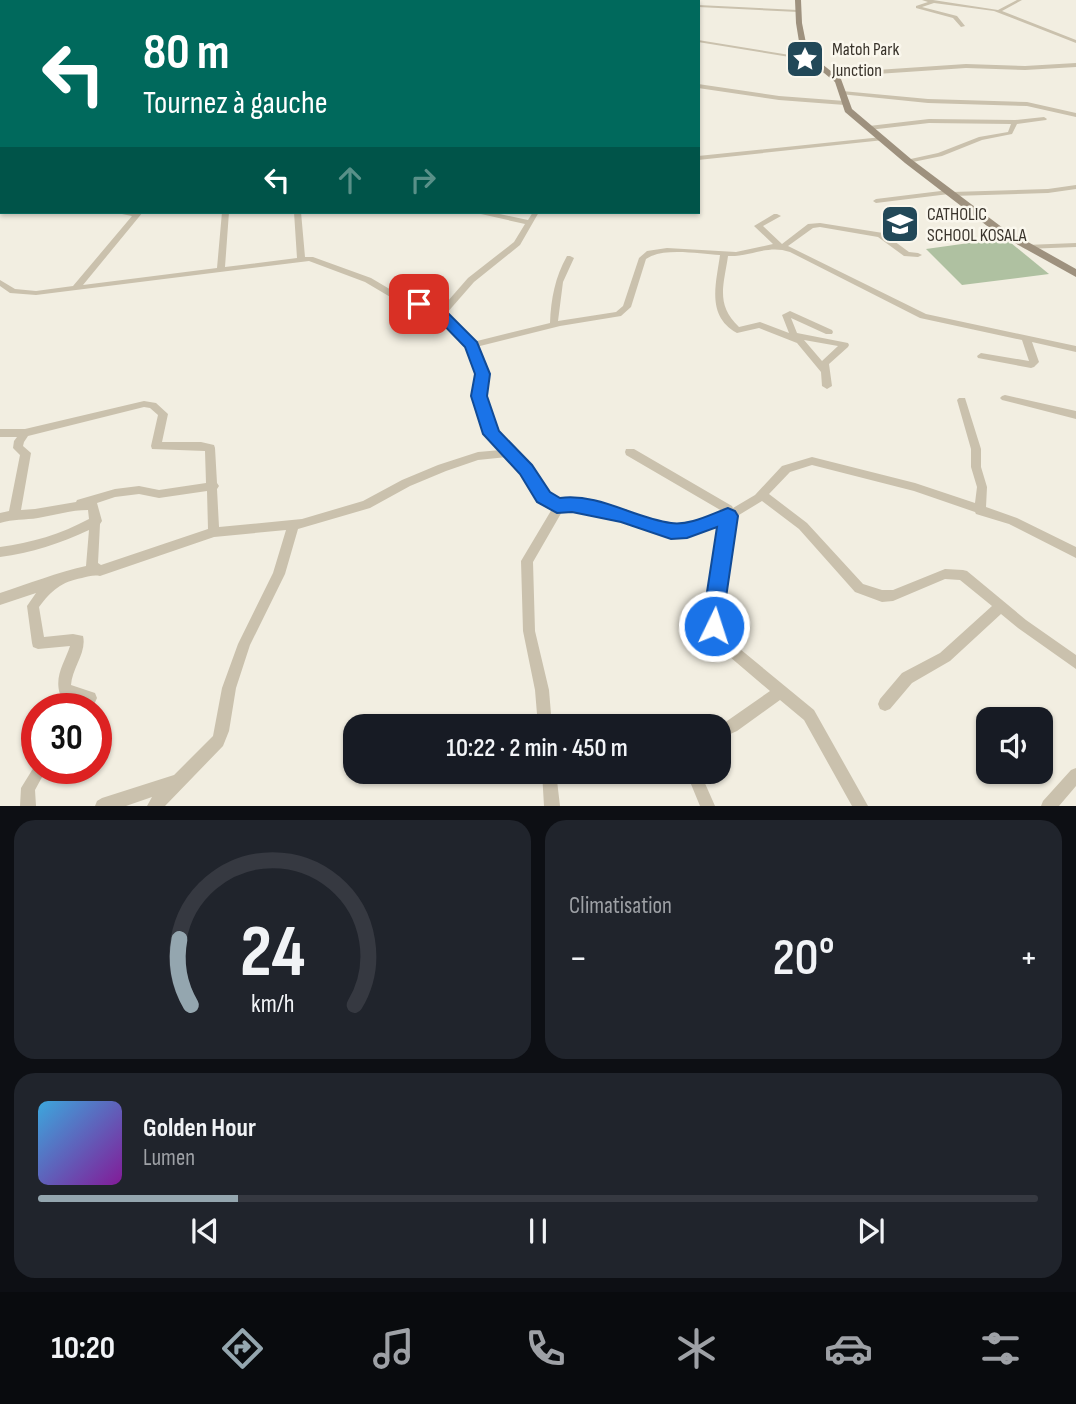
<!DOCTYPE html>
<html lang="fr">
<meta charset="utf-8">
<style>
body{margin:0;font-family:"Sofia Sans Condensed",sans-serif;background:#20242c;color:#f1f3f6;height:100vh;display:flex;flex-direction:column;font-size:26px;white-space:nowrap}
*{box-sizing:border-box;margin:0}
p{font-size:23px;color:#9ea1a6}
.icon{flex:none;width:38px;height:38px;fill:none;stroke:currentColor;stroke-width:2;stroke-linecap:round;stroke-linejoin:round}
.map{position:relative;height:806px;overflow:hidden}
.side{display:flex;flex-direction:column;gap:14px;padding:14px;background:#0d0f14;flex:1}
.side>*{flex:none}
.hud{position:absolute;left:0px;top:0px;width:700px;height:214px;box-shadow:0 2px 5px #0004;background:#00695c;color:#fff;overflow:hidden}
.controls{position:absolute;left:976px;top:707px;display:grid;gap:14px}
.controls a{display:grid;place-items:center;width:77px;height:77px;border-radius:14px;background:#171b24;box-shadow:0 2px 5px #0004;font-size:35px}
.speed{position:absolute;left:21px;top:693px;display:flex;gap:14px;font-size:35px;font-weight:700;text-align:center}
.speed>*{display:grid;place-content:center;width:91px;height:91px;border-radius:50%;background:#171b24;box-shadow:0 2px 5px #0004;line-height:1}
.speed .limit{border:10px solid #d22;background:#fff;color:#111}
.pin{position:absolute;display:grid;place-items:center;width:60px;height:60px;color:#fff;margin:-30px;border-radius:14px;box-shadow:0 4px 10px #0006}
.me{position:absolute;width:77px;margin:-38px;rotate:4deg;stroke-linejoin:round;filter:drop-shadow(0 0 5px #0008)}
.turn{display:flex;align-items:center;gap:24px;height:147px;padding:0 28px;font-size:32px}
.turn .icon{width:91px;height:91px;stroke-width:2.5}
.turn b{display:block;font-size:49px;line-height:60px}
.lanes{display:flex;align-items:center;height:66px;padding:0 28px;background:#0003;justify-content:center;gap:35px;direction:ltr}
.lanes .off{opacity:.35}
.big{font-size:52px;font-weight:600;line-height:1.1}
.side .card{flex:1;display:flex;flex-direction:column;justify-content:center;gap:10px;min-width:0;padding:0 24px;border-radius:21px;background:#20242c}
.side .dial{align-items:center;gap:0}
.dial svg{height:182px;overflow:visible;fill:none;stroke:#363941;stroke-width:7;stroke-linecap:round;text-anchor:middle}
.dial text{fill:#f1f3f6;stroke:none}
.song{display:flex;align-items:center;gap:21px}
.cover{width:84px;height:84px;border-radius:10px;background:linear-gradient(135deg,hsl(200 70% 55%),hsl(290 70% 35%))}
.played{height:7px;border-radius:4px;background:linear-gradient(90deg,#94a6af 20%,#363941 20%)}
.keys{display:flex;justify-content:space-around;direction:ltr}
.heat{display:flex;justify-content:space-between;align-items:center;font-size:38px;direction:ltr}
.side .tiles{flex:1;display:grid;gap:14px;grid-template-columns:1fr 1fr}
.card:last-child{grid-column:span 2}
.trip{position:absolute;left:343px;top:714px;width:388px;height:70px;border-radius:21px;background:#171b24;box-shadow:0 2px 5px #0004;font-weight:600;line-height:70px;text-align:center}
.menu{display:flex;height:112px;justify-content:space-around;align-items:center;background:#090b0e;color:#9ea1a6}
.menu .icon{width:49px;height:49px}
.menu .active{color:#94a6af}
.menu b{font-size:32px;color:#f1f3f6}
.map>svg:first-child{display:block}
.green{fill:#afc1a1}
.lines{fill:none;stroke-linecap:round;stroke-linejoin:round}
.street{fill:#cac1ad;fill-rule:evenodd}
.secondary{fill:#9e917e;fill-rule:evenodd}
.route{fill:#1a73e8;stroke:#114b97;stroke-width:2}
.labels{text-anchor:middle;stroke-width:5;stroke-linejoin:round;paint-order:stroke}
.far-poi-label{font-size:18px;fill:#39332b;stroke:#faf7ed;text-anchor:start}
</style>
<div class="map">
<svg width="1076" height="806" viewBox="0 0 1076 806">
<rect width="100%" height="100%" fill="#f2eee1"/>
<path class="green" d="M1005 238 1049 274 962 285 926 249Z"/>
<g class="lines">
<path class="street" d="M68 0H72L71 2H66Z
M127 0H131L130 2H125Z
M168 0H172L171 2H166Z
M236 0H240L239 2H234Z
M295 0 354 2H311Z
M406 0H410L409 2H405Z
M449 0H453L454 2H450Z
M604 0 611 2H606Z
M922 0H933L998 10 1017 0H1022L1002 11 1076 40V43L994 11 934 3 922 7 957 16 965 26 961 27 953 18 916 8V6L928 2Z
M698 5 798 10 800 11 798 12 698 7Z
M698 40 808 58 810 59 808 60 698 42Z
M0 49H2V51H0Z
M1076 63V67L1025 70 966 68 832 77 829 75 832 73 966 64 1025 66Z
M698 84 779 96 845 101 848 103 845 105 779 100 698 88Z
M842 91 928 99 1027 102 1076 113V117L1027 106 928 103 840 94V92Z
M1044 117 1047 119 1046 120 1017 124 1012 134 982 140 942 156 908 163 905 161 906 160 938 153 979 137 1008 132 1011 124 929 123 869 130 866 128 869 126 929 119 1015 120Z
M882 137 885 139 884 140 698 160V156Z
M1076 185V189L1048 193 952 196 949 194 876 203 873 201 876 199 949 190 952 192 1048 189Z
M0 188H2V194H0Z
M0 198H2V204H0Z
M116 212H143L83 285 217 268 222 212H229L225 267 297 258 294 212H301L305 257H313L371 278 398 294 440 310 468 278 514 242 525 224 481 214 478 212H490L528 220 533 212H539L520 245 474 282 446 314 473 342 550 323C551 299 555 277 567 256H570L574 258 563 282 558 321 616 312 623 306 639 258 647 251 667 248 736 252 773 244 754 226 774 214H777L781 216 763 226 782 244 808 224 820 223 883 233 909 252 918 253 922 255 918 257 904 256 878 237 820 227 813 228 788 246 926 314 1076 346V352L1032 342 1039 362 1034 367 1031 368 978 358 977 356 981 353 1029 361 1022 340 920 318 790 252C768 244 751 257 728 256 724 285 715 304 739 327L760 322 789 333 782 315 790 311 832 330 833 332 832 334H826L791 318 797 333 848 343 849 345 848 347 829 364 832 386 827 389 822 386 821 372 797 343 759 328 737 333C706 316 716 284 720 255 699 254 663 247 646 259L631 307 621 316 560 326 476 347 488 374 484 396 496 432 530 467 548 494 558 501 571 500 621 510 671 526 687 525 722 511 626 455 625 452 626 449H634L732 506 733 508 755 495 782 466 812 457 915 483 975 503 977 487 971 467V449L957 400 959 398H965L981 449V467L987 487 986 507 1017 518 1076 547V558L1009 524 976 514 975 512 914 491 812 465 790 472 769 494 807 523 863 584 882 590H893L945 569 963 570 967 571 1026 620 1076 655V669L1018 628 1001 614 950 661 912 683 890 709 885 711 880 709 878 704 880 699 902 673 940 653 992 606 960 580 945 579 893 601 882 602 855 592 799 529 762 501 734 518V530L719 618 723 630 740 649 814 710 868 806H852L804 720 780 700 737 731 719 739V726H716L727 721 770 691 730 657 712 637 711 633 707 618 722 530V522L687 535 671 536 621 520 571 508 563 510 533 562 535 631 549 690 552 726H538L535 690 523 631 521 561 552 509 540 500 522 473 507 457 478 460 446 471 410 486 370 508 298 529 285 574 250 645 236 688 229 731 223 746 165 806H147L152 797 126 806H95L97 801 102 798 174 775 213 736 222 688 238 644 273 573 286 530 214 537 100 576C94 575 89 576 82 578 61 582 52 590 39 607L44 637 73 634 83 636C87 652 72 668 71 685L95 693 97 698 92 709H77L81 701 60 694C54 676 65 662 70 646L38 649 33 647 32 643 27 606 36 593 0 605V593C28 584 58 572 86 566L89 530C61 543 31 553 0 557V547C31 543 61 534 89 519L88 510C71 510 55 515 38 518 25 520 13 519 0 523V513L9 511 20 455 13 448 14 441 17 437H0V429H25L144 401 156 403 168 414 162 442H201L214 445 215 448 217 483 219 486 217 489 219 527 302 519 363 501 402 480 438 465 478 452 501 450 487 434 474 396 478 374 467 346 438 316 392 298 365 282 309 261 36 295 10 293 0 286V280L15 289 36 291 73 286 132 216 117 213ZM804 340 838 346 822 361ZM144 407 150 408 158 415 151 446 152 449 205 451 206 483 159 490 139 486 115 489 77 500 76 502 35 509 21 510 31 453 23 446 24 442 28 436ZM207 491 208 529 101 565 98 563 100 524 102 521 97 503 115 497 139 494 159 498Z
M1076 243V247L1026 249 1022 247 1026 245Z
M1005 395 1076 411V419L1002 400 1000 398 1002 396Z
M37 762V768H47L35 790 36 806H20L21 788Z
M1076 768V786L1059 806H1041L1043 801 1071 770Z
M542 772H556L560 806H544Z
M686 772H700L715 806H700Z"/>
<path class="secondary" d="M795 0H801L802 23 808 53 841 79 852 109 911 159 1003 228 1076 269V277L995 232 905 163 845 112 835 82 801 54 796 23Z"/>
</g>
<path class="route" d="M419 299 446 311 477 342 490 374 487 396 499 431 532 465 550 492 560 498C599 493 634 518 671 523 689 526 711 514 728 508L735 511 738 516 723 618 725 626 722 633 714 636 707 633 703 618 717 527 687 538 671 539 621 522 572 512 557 513 537 502 520 474 483 434 471 396 475 374 465 347 436 317 414 307V301Z"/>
<defs>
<symbol id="sight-square" viewBox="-11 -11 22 22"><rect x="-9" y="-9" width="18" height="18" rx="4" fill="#224858" stroke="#faf7ed"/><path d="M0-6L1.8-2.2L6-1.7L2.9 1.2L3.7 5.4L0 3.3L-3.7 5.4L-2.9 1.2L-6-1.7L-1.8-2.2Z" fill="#fff"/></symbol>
<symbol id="school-square" viewBox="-11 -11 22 22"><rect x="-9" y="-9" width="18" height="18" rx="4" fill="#224858" stroke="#faf7ed"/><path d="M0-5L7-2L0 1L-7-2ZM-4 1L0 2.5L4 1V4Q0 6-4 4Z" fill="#fff"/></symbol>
</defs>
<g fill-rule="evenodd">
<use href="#sight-square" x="783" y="37" width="44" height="44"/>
<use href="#school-square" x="878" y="202" width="44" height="44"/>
</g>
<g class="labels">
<g class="far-poi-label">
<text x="832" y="55">Matoh Park<tspan x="832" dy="21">Junction</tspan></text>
<text x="927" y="220">CATHOLIC<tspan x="927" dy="21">SCHOOL KOSALA</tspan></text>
</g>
</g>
</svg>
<div class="controls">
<a><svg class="icon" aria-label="sound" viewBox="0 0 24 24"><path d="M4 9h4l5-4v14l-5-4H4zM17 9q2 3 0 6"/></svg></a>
</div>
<div class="speed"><div class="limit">30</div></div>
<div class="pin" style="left:419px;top:304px;background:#d93025"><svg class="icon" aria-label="arrive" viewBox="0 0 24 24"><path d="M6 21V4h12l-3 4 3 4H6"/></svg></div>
<svg class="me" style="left:714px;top:626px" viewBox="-20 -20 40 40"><circle r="17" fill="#1a73e8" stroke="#fff" stroke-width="3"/><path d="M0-11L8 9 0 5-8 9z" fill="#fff"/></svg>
<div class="trip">10:22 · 2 min · 450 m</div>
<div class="hud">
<div class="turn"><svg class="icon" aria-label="left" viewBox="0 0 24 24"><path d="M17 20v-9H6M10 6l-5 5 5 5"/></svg><div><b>80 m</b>Tournez à gauche</div></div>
<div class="lanes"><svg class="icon" aria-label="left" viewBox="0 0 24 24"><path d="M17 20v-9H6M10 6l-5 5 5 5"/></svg><svg class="icon off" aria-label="ahead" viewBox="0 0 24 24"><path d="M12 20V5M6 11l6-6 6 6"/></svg><svg class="icon off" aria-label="right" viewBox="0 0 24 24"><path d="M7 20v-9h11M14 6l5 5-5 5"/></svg></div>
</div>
</div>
<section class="side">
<div class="tiles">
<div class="card dial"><svg viewBox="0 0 100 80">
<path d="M14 69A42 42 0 1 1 86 69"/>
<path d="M14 69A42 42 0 0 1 9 40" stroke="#94a6af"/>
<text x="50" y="56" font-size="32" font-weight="700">24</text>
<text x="50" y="72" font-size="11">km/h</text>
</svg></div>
<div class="card"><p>Climatisation</p>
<div class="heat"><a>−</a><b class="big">20°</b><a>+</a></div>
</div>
<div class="card">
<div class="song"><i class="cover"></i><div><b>Golden Hour</b><p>Lumen</p></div></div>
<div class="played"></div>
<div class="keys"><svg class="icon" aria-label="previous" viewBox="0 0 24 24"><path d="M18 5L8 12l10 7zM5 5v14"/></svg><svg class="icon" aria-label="pause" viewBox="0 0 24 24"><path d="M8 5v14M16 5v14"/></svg><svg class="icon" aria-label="next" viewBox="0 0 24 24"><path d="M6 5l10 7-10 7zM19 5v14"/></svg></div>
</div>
</div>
</section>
<nav class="menu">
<b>10:20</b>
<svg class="icon active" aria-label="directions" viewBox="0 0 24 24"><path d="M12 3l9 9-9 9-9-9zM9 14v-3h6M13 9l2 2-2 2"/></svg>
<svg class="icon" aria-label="music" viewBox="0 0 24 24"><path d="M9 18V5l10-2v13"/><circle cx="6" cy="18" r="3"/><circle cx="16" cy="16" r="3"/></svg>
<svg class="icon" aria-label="phone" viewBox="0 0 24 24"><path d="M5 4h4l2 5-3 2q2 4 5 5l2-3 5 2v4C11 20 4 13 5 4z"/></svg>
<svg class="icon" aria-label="climate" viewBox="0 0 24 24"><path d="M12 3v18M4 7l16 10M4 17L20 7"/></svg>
<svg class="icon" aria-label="car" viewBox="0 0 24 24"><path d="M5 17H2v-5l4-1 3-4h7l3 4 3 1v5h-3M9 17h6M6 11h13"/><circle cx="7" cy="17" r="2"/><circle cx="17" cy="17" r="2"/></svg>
<svg class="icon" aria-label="filters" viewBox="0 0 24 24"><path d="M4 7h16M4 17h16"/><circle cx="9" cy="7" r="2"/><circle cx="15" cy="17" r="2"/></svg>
</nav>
